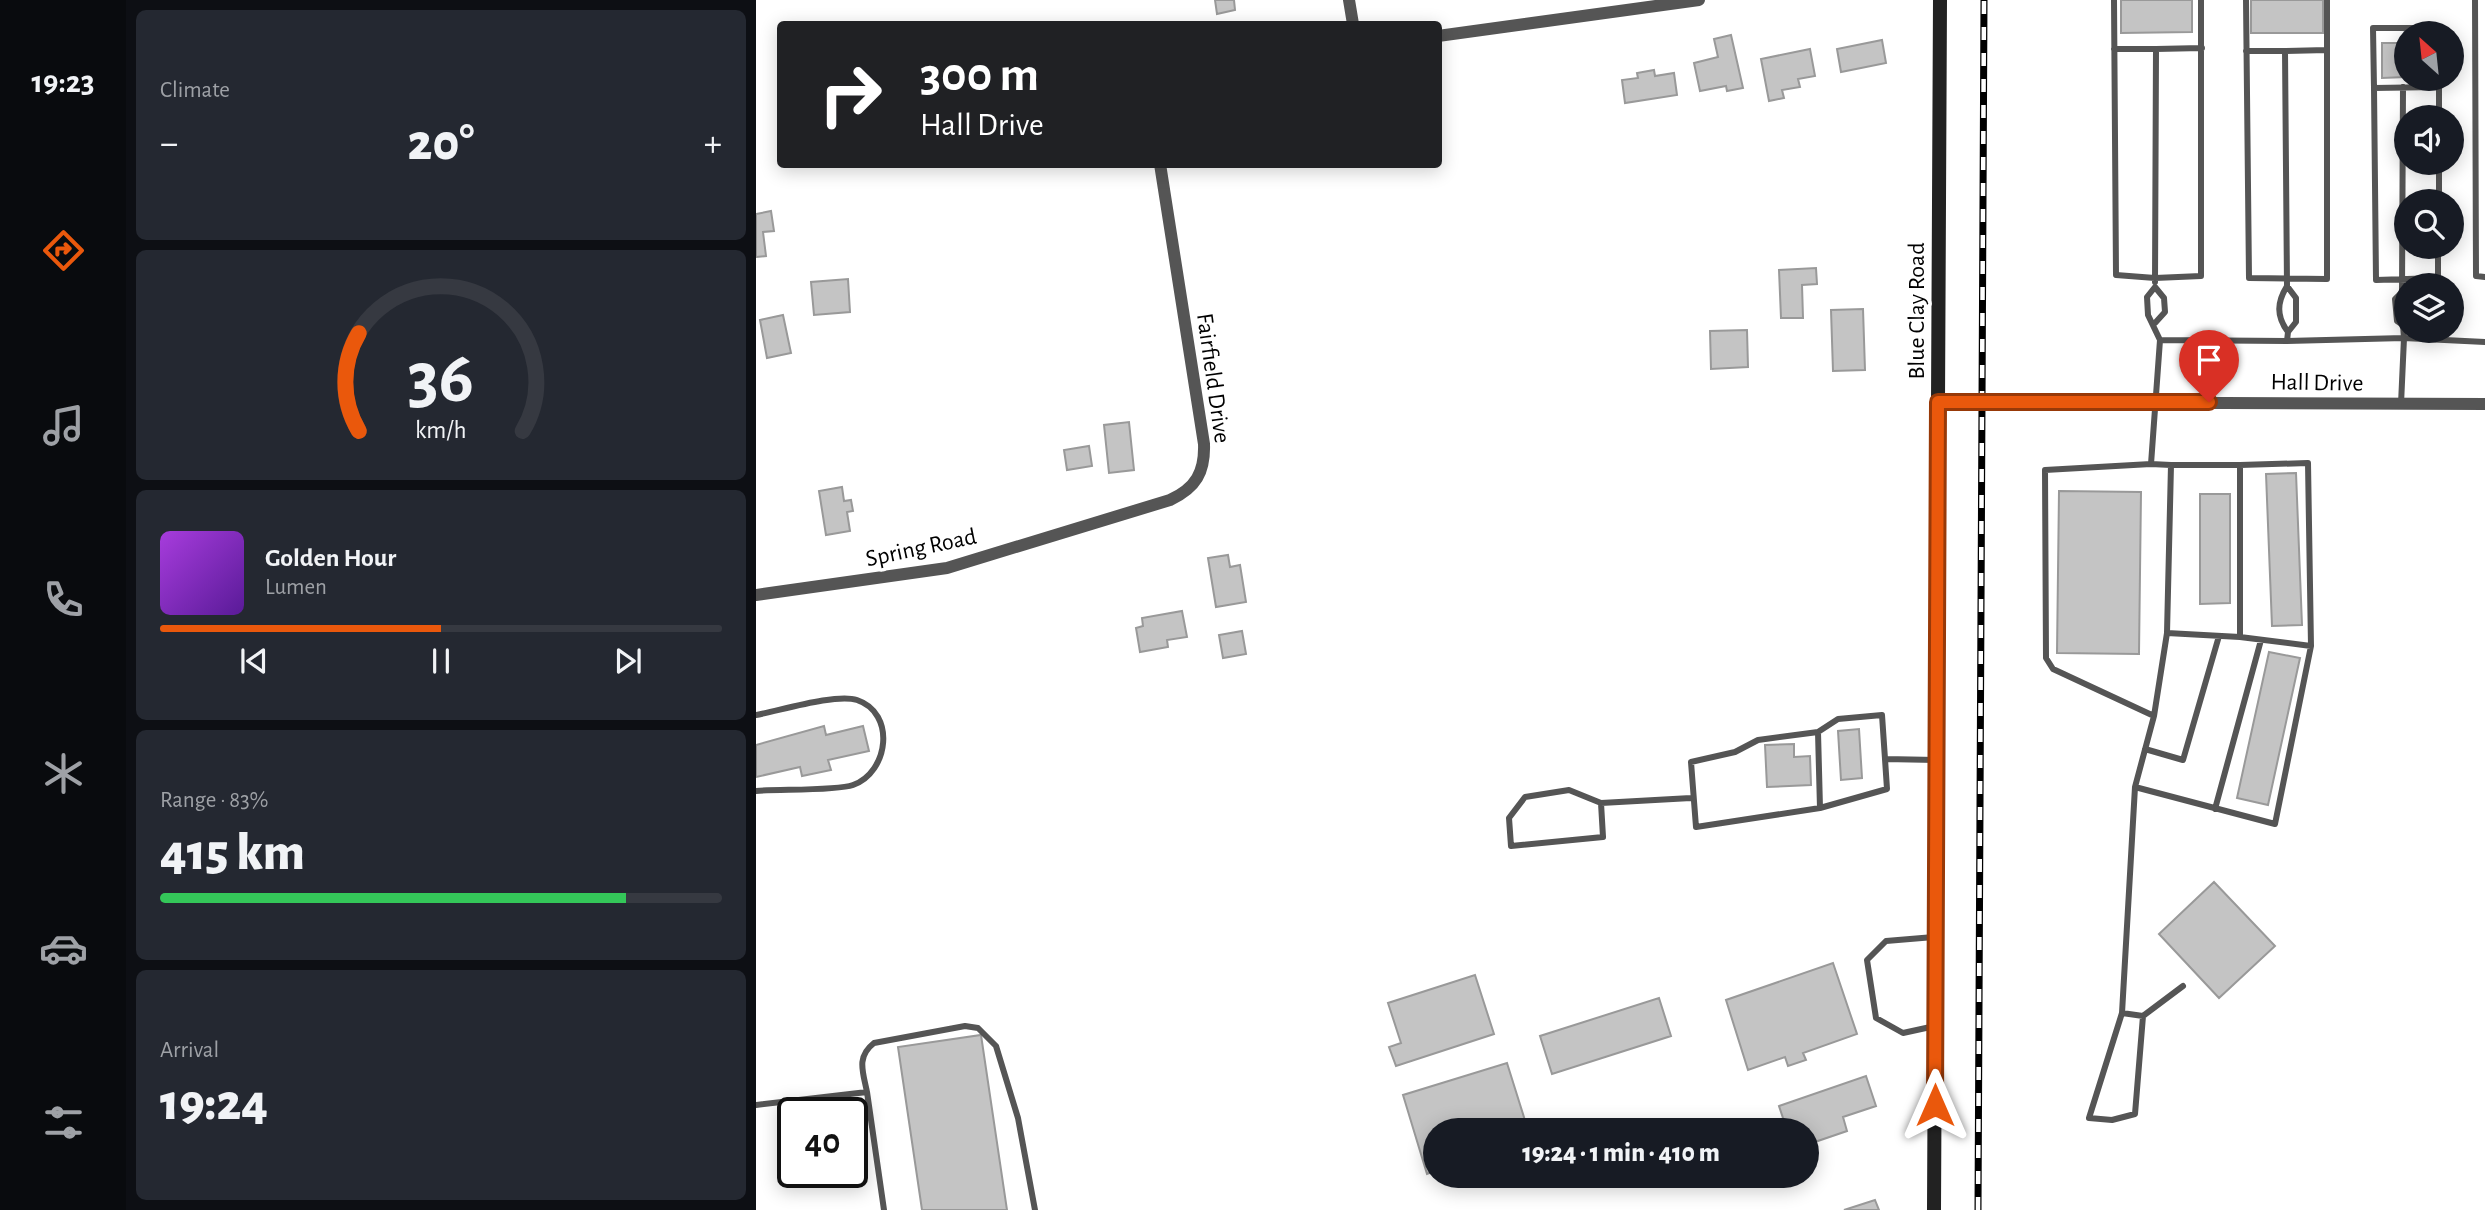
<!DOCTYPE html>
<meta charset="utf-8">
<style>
body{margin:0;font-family:"Alegreya Sans",sans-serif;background:#242831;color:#f1f3f6;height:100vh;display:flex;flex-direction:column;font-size:26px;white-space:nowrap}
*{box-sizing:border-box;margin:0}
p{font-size:23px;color:#9ea1a6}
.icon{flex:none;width:38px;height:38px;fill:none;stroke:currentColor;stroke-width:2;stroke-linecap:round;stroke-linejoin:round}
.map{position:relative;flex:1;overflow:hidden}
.drawer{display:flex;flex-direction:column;gap:10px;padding:10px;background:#0d0f14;width:630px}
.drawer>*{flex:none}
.top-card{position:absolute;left:21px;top:21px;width:665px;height:147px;border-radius:7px;box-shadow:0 4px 18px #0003;background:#202124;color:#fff;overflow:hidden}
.needle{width:46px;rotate:333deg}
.controls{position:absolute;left:1638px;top:21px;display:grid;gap:14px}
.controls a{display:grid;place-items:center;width:70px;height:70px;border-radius:50%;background:#171b24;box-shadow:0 4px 18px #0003;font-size:35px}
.speed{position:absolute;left:21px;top:1097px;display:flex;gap:14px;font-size:35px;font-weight:700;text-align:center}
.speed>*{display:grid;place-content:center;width:91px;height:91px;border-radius:50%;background:#171b24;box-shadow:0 4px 18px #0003;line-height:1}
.speed .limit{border:4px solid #111;border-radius:10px;background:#fff;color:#111}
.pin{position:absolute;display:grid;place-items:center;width:60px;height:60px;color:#fff;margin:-72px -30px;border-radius:50% 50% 50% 0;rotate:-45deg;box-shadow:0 0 7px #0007}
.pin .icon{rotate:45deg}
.me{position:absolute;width:77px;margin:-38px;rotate:0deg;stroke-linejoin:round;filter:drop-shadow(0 0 5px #0008)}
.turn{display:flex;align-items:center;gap:24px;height:147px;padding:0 28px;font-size:32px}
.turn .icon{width:91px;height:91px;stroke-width:2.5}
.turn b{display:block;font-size:49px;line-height:60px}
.big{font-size:52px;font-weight:800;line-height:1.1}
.drawer .tile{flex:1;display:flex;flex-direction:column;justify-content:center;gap:10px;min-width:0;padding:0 24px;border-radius:10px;background:#242831}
.drawer .dial{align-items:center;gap:0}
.dial svg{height:182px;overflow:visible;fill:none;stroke:#363941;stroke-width:7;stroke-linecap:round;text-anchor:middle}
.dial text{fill:#f1f3f6;stroke:none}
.song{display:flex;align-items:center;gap:21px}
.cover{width:84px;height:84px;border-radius:10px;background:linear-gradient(135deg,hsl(280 70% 55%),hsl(270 70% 35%))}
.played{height:7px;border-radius:4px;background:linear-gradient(90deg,#ea580c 50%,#363941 50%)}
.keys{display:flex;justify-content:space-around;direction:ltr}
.heat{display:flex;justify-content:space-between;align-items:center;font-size:38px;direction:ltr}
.charge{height:10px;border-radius:5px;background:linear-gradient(90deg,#34c759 83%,#363941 0)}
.trip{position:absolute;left:667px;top:1118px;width:396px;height:70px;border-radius:35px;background:#171b24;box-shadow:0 4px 18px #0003;font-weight:800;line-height:70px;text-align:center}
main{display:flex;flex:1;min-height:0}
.dock{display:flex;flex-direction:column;width:126px;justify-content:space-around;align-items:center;background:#090b0e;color:#9ea1a6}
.dock .icon{width:49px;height:49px}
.dock .selected{color:#ea580c}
.dock b{font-size:32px;color:#f1f3f6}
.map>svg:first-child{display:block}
.building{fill:#c4c4c4;stroke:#999;stroke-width:2}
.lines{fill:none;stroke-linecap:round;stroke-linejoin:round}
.lane{stroke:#555;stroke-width:6}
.street{stroke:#555;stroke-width:12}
.secondary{stroke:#222;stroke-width:14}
.rail-casing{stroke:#000;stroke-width:7}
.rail{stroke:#fff;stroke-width:4.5;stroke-dasharray:13;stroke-linecap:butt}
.route-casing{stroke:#983908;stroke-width:18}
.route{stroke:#ea580c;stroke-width:12}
.labels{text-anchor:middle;stroke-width:7;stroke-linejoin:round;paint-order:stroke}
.street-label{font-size:24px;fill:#000;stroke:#fff}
</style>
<main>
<nav class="dock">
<b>19:23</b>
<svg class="icon selected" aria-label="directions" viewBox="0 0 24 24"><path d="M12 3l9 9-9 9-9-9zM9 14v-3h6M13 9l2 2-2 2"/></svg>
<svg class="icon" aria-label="music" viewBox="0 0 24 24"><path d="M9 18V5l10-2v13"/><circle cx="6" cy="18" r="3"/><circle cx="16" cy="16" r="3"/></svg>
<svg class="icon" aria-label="phone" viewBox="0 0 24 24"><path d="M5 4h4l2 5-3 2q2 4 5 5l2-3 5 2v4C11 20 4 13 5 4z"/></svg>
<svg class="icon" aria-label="climate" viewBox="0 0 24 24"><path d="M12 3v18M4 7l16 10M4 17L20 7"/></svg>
<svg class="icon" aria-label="car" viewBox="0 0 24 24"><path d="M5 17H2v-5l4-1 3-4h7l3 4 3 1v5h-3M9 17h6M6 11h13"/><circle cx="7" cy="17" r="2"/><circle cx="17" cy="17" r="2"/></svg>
<svg class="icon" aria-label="filters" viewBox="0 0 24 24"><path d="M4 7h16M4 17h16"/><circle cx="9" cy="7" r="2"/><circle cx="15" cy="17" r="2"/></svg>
</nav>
<section class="drawer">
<div class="tile"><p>Climate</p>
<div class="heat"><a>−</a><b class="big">20°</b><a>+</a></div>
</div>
<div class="tile dial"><svg viewBox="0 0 100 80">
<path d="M14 69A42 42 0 1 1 86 69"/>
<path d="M14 69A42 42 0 0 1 14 26" stroke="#ea580c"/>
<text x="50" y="56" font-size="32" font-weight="700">36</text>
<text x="50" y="72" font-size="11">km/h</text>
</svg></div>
<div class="tile">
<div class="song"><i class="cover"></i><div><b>Golden Hour</b><p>Lumen</p></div></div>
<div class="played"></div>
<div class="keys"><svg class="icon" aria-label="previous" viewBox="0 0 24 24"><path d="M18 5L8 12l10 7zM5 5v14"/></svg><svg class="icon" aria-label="pause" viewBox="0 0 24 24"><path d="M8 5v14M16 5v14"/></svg><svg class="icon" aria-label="next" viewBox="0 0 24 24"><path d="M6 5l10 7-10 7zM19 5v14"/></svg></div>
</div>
<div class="tile"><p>Range · 83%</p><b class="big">415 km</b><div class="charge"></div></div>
<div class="tile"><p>Arrival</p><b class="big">19:24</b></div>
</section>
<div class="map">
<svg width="1729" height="1210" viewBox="0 0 1729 1210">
<rect width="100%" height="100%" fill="#fff"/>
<path class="building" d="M459 0H478L479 10 461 14Z
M1365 0H1436V32L1365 33Z
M1495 0H1567V33H1495Z
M975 35 987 88 971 91 970 86 944 91 938 63 962 57 958 39Z
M1126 40 1130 63 1085 72 1081 49Z
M1626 43H1650V77L1626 78Z
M1054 49 1059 76 1042 79 1044 87 1026 90 1028 98 1013 101 1005 59Z
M898 70 899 76 918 73 921 95 869 103 866 80 882 78 881 73Z
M15 211 18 231 7 232 10 256 0 257V214Z
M1060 268 1061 284 1046 285 1047 318H1025L1023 270Z
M92 279 94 312 58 315 55 282Z
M1107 309 1109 370 1077 371 1075 310Z
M27 315 35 353 11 358 4 320Z
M991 330 992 367 955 369 954 331Z
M373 422 378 470 353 473 348 425Z
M333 446 336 466 311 470 308 450Z
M1540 473 1546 625 1516 626 1510 474Z
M86 487 88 501 95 500 97 511 91 512 94 531 70 535 63 491Z
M1303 491 1385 492 1383 654 1301 653Z
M1444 494H1474V603L1444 604Z
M472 555 474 567 484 565 490 602 460 607 452 558Z
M426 611 431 637 411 640 412 647 384 652 380 628 387 626 386 618Z
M486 631 490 654 467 658 463 635Z
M1513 652 1544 658 1512 805 1481 798Z
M68 726 70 735 107 726 113 751 72 760 75 770 46 776 44 767 0 777V745Z
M1103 729 1106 778 1085 780 1082 731Z
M1038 744V757L1054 756 1055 785 1011 787 1009 745Z
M1458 882 1519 946 1463 998 1403 934Z
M1077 963 1101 1034 1047 1053 1050 1060 1032 1066 1029 1057 992 1070 970 1000Z
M719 975 738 1034 640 1066 633 1047 645 1043 632 1003Z
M903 998 915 1036 796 1074 784 1036Z
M225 1035 251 1210H166L142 1047Z
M751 1063 772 1130H679V1171L671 1174 647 1095Z
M1110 1076 1120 1106 1087 1117 1091 1131 1050 1145V1130H1031L1023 1106Z
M1119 1200 1123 1210H1088Z"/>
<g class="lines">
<path class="lane" d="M1358 0 1360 275 1399 278 1445 276V0
M1490 0 1493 278 1571 279V0
M1719 0 1720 276 1729 277
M1682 33V28H1617L1618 88 1683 87V79
M1358 49H1400L1399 282
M1400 49 1446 48
M1490 51H1529L1531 286
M1529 51 1571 50
M1618 88 1620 280 1682 278V247
M1683 117V87
M1683 201V163
M1646 292 1647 87
M1404 340 1531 341 1532 332 1540 322V298L1531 286C1521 302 1520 316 1532 332
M1531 341 1648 338 1647 325 1641 321 1639 299 1646 292 1650 296
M1645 404 1648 338 1729 342
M1395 464 1415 465 1411 633 1398 716 1297 669 1290 658 1289 470 1395 464 1404 340 1392 315 1391 297 1399 287 1408 298 1409 312 1399 323
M1411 633 1484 637V465H1415
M1484 637 1555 646 1552 463 1484 465
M0 715C23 711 80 693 101 700 140 713 133 772 97 785 80 791 22 789 0 791
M1062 732 1002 740 979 752 935 762 940 827 1064 808
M1389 749 1427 760 1463 636
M1129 759 1131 789 1064 808 1062 732 1082 719 1126 715 1129 759 1180 760
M1379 787 1519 824 1555 646
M845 803 847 837 755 846 753 818 769 797 813 790 845 803 935 798
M1459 809 1505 640
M1178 937 1130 941 1111 960 1120 1018 1147 1033 1179 1026
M1366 1013 1387 1016 1427 986
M1387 1016 1379 1114 1356 1120 1333 1118 1366 1013 1379 787 1398 716
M111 1092 128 1210
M0 1105 111 1092C107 1072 100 1057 118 1043L209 1026 222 1028 240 1046 262 1118 279 1210"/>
<path class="street" d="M593 0 597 24
M682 36 943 0
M1182 402 1729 404
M0 595 191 568 414 500C440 488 449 472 448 444L404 164"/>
<path class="secondary" d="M1178 1210 1184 0"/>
<defs>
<path id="rail" d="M1222 1210 1228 0"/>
</defs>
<use href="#rail" class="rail-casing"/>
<use href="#rail" class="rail"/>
</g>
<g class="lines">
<defs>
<path id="route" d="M1179 1105 1182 402H1453"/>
</defs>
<use href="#route" class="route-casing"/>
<use href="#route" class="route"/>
</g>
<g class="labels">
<g class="street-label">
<text transform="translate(1160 311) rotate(-90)" y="8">Blue Clay Road</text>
<text transform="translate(458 378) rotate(82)" y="8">Fairfield Drive</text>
<text transform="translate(1561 382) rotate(1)" y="8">Hall Drive</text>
<text transform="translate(165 547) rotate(-12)" y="8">Spring Road</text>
</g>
</g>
</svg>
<div class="controls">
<a><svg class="needle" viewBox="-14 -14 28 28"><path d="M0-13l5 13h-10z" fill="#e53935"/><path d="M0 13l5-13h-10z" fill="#9ea1a6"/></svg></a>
<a><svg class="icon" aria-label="sound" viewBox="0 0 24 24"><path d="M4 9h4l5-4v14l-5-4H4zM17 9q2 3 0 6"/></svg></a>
<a><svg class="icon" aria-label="search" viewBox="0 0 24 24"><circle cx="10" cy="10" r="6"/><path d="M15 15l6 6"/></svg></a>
<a><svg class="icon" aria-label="layers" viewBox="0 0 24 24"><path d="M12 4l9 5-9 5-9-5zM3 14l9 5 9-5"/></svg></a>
</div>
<div class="speed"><div class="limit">40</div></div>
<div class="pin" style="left:1453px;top:402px;background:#d93025"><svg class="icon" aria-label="arrive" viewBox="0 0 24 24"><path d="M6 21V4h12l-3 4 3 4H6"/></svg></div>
<svg class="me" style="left:1179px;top:1105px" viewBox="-20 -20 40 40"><path d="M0-17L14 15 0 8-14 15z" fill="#ea580c" stroke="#fff" stroke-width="4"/></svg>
<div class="trip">19:24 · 1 min · 410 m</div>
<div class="top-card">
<div class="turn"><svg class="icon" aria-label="right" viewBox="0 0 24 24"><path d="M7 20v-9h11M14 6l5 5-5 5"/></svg><div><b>300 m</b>Hall Drive</div></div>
</div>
</div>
</main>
